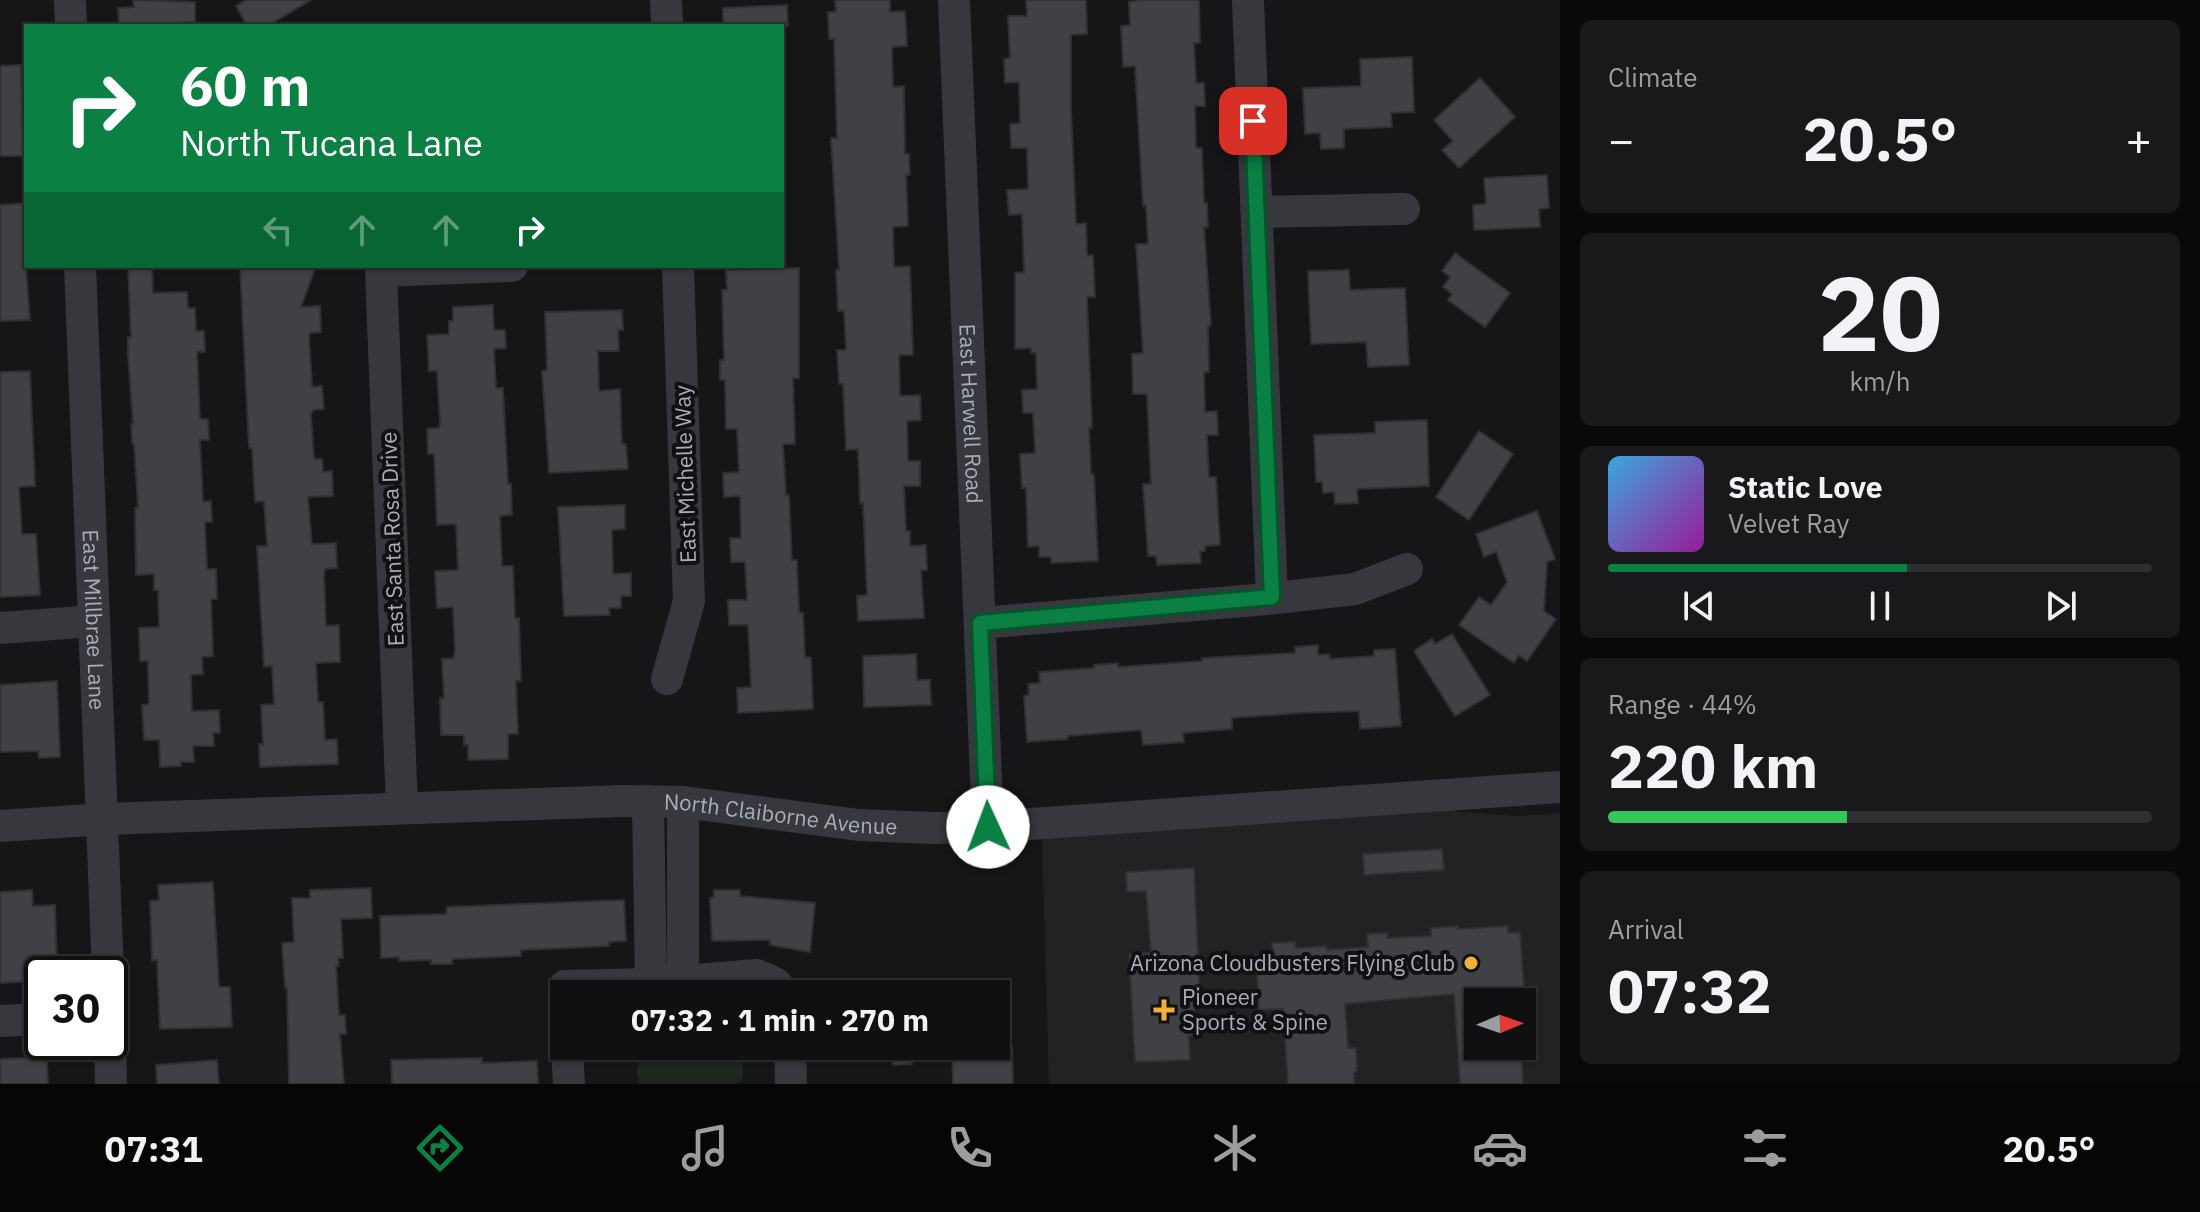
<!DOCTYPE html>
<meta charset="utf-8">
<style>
body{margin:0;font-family:"IBM Plex Sans",sans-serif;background:#19191b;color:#f1f3f6;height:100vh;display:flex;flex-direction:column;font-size:30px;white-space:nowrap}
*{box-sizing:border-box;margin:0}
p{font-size:26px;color:#9c9d9f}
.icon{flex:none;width:44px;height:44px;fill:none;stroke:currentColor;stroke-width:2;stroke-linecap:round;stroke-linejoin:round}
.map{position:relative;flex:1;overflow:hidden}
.details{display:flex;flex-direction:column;gap:20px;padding:20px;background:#09090a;width:640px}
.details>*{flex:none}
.banner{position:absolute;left:24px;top:24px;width:760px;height:244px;border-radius:0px;box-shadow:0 2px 6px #0004,0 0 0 2px #303032;background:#0b8043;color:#fff;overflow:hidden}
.needle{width:52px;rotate:88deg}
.tools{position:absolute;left:1464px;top:988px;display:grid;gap:16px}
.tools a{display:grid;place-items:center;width:72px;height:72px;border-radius:0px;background:#101012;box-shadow:0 2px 6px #0004,0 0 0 2px #303032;font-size:40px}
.speed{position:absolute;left:24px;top:956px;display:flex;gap:16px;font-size:40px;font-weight:700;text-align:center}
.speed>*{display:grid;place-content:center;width:104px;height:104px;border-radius:50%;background:#101012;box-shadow:0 2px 6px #0004,0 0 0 2px #303032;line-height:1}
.speed .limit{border:4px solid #111;border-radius:12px;background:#fff;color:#111}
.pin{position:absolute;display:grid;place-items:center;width:68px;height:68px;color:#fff;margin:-34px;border-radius:16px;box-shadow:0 4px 12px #0006}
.me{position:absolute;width:88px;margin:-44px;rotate:358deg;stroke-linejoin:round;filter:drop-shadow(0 0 6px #0008)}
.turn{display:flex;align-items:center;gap:28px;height:168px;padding:0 24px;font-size:36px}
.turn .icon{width:104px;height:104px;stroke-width:2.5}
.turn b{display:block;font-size:56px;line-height:68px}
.lanes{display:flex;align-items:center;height:76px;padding:0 24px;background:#0003;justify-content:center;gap:40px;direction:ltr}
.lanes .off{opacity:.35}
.big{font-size:60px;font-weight:700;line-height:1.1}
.details .widget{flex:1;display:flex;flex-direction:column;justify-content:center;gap:12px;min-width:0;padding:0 28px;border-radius:12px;background:#19191b}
.details .dial{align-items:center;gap:0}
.dial b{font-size:104px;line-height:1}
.song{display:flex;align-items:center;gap:24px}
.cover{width:96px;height:96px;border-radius:12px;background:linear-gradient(135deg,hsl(200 70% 55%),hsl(300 70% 35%))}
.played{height:8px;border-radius:4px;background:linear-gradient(90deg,#0b8043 55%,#303032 55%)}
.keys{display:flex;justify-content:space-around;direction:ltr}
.heat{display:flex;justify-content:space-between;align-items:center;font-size:44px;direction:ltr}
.charge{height:12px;border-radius:6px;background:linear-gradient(90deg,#34c759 44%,#303032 0)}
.trip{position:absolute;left:550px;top:980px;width:460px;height:80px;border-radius:0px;background:#101012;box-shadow:0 2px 6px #0004,0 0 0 2px #303032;font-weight:700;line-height:80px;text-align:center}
.menu{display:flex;height:128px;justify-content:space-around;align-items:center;background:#060607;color:#9c9d9f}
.menu .icon{width:56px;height:56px}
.menu .active{color:#0b8043}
.menu b{font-size:36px;color:#f1f3f6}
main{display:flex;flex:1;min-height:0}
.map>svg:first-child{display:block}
.built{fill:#222225;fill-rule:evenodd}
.green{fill:#1e261f}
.building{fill:#404145;stroke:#303034;stroke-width:2}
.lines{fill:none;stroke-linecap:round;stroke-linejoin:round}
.minor{stroke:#37383d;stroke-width:32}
.route-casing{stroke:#07532c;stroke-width:20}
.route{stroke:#0b8043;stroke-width:14}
.poi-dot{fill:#f2b134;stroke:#111113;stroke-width:3}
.labels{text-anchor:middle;stroke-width:8;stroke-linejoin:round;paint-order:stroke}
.street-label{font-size:22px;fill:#a8adb8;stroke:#111113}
.poi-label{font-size:22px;fill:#a8adb8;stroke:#111113;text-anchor:end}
</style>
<main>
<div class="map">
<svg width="1560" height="1084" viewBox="0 0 1560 1084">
<rect width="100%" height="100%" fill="#161618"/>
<path class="built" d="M1411 808 1518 816 1560 813V1084H1049L1042 838ZM1478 1002H1522V1046H1478Z"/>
<path class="green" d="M643 1046H729C742 1058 745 1063 742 1080L736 1084H639L637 1070 640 1047Z"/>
<path class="building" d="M133 0 195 2V22L119 26 118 8 134 7Z
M246 0H311L267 26H247L236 6Z
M835 0H890V12L905 11 907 46 892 47 893 87 904 86 905 154H909L910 175H906L908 226 893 227 894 267 910 266 913 355H899L900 396 920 395 921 420 907 421 908 461H920V486H904L906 531H910V546L926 545 927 570H921L924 618 858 621 857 596 867 595 863 503 860 504 858 449 846 450 843 384H839L837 350H846L844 311H838L836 270H839L831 138H837L834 39H829L828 12H836Z
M1026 0H1086L1087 34 1071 35V108L1076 224 1086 223 1087 256 1093 255 1095 297H1087L1092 428H1089L1091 474H1094L1098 561 1051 563V557H1039V546L1028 547 1026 488H1022L1020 454 1035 453 1033 413H1023L1022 390 1037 389 1036 353H1031V348L1015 349V273L1024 272 1022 214 1009 215 1007 190 1028 189 1027 148H1011L1010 124 1020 123 1019 82 1005 83 1004 59 1010 58 1008 16H1027Z
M1140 0H1199L1200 43H1194L1196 83H1204L1205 106H1195L1196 148H1202L1204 203H1207L1208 227H1204L1211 325 1208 326 1209 372H1204L1205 412 1217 411 1218 435H1207L1209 477H1216L1220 545 1205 546V551L1200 552 1201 563 1157 565 1156 556H1148L1143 484H1151L1147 394H1133L1132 354 1143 353 1136 244H1148L1146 205 1143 206 1135 66 1123 67 1121 26 1130 25 1129 2Z
M787 5 788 26H723V8Z
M1412 57 1414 112 1391 113 1392 127 1344 129V148L1321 149 1320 133 1305 134 1303 88 1361 86 1360 59Z
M21 65 23 156H0V66Z
M1480 78 1515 117 1459 168 1442 150 1453 141 1434 120Z
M1547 175 1549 208 1539 209 1540 227 1474 230 1473 205 1486 204 1484 178Z
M25 203 24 244 30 320 0 321V205Z
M1455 253 1510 293 1485 327 1448 300 1452 294 1443 287 1450 277 1442 271Z
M128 266H152L153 293 187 292 188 308H195L196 331H204L205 352H197L200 419H208L209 440H200L203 502 211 501 212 522H205L207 569H216L217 599H211L213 656 202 657 203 674 191 675 192 711 219 710 220 733H213L214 746H193L194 762H181V766L160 767 159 740H144L142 705 149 704 148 661H140L139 628 159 627 158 590H154V574L136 575 135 508H138L134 443H132L131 424H133L128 355V337H131Z
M240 266H316L301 307 320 306 321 332 310 333 309 339 312 383V387L322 386 324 409 313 410 311 415 314 459H322L323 472 332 471 333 496 308 497 312 544 336 543 337 568 325 569 324 575 326 626 339 625 340 662 316 663 318 702H323L325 740 337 739 338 764 260 767 259 744H263L261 705 274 704 272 666 264 667 257 546H267L264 501 255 502 252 448H249Z
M799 268V378H793L795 444H783L786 495H789L792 560H797L799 613H803L805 657 811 658 813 709 738 713 737 688 751 687 748 625H729L728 600H747L745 562H731L730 538H741L740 496 724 497 723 473 739 472 737 429H726L725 380H720V360H724L722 290H727L726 270Z
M1349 270 1350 290 1405 288 1409 365 1368 367 1366 342 1311 344 1308 271Z
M493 305 494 330H505L506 348 494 349 496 388H503L508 484H511L512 515 500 516 502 566H513L515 618H519L521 681H516L518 734H508V759L468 760V745H464V735H441L440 698H444L442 659 453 658 455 652 453 607 437 608 435 571 458 570 456 524 437 525 434 454H428L427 429 439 428 440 422 437 371H429L427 335 449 334V321H453V307Z
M622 310 623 330H618L619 351H598L599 391 620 389 622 444H626L628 469 549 473 542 371 547 370 545 312Z
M30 371 35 486 19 487 22 534H36L40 595 0 597V372Z
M1427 420 1429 486 1357 489 1358 503 1335 504 1334 492 1323 493 1322 482H1316L1314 435 1375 433V422Z
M1479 431 1513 454 1469 520 1436 497Z
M625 505V529L612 530 613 574 631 573V596H621V608H609L610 615 564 616 558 507Z
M1537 511 1555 559 1547 562 1544 611 1556 619 1527 661 1519 655 1514 663 1459 625 1479 597 1491 605 1507 582 1496 552 1484 557 1476 534Z
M1452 634 1490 695 1455 716 1414 651 1432 639 1435 644Z
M1318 645V655L1329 654 1330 659 1374 656V650L1395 649 1401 726 1360 729 1359 711 1299 713 1232 718V729L1183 733 1184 742 1143 745 1141 730 1068 736V739L1027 742 1024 696 1029 695 1028 684 1040 683 1039 672 1094 668V665L1118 663V667L1202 661V658L1295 653V647Z
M916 654 917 680H930L931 705 864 707 863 656Z
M57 681 60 757 39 758 38 751 0 752V685Z
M1442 849 1444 870 1364 875 1363 854Z
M1194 868 1200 1000H1195L1194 1036H1189L1190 1060 1135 1062 1129 954 1151 953 1146 891 1127 892 1126 872Z
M213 882 219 987H230L232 1027 160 1029 157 960 152 961 150 901 159 900 158 885Z
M371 888 372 918 341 919 343 958H338L339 966H336L339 1015H345L346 1034H340L344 1084H289L287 988H285L282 943 294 942 292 898H310V890Z
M32 890 33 906 55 905 57 966 35 967 36 981 0 983V892Z
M714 890H740V896L815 903 810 952 770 945V940L712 941 710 898 714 897Z
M624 900 626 941 609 942V946L521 950V956L452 959V964H431V960L399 961V957L381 958 380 916 446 914 447 907Z
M1458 926V929L1508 926V933L1520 932 1524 989 1478 992V1046H1521L1523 1084H1460L1454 994 1345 1004 1348 1048H1356L1357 1072H1354V1084H1288L1283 1009 1259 1010 1256 955 1273 953 1272 943 1295 942 1296 948 1326 946 1327 950 1368 947 1367 934 1387 933V938L1431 936V928Z
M893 1046H912V1064L893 1065Z
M952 1046H1012L1013 1084H953Z
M47 1057 48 1084H0V1059Z
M482 1058V1063L537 1061 538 1084H392L391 1060Z
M217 1060 219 1084H157L156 1065Z"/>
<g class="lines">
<g class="minor">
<path d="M70 0 71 26"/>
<path d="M666 0 667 26"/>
<path id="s1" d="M954 0 988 827"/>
<path d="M1248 0 1272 597"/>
<path d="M1257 212 1404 209"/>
<path id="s2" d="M80 266 108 974"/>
<path d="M980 623 1267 599 1355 589 1407 569"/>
<path d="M0 628 94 621"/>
<path d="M667 679 689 601 678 266"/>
<path d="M648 801 651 984"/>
<path d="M683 802V980"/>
<path d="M402 808 381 271 512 266"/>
<path id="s3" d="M0 826 104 819 621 801 683 802 859 825 931 828 988 827 1560 787"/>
<path d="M565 994V986L651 984 757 975 775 983 785 994"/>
<path d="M0 1021 42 1019"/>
<path d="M110 1040 111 1084"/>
<path d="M567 1046 569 1084"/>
<path d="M790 1046 791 1084"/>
</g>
</g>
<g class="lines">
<defs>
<path id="route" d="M988 827 980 623 1272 597 1253 121"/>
</defs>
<use href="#route" class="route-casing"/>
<use href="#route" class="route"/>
</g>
<g class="poi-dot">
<circle cx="1471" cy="963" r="8"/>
<path d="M1160 998h8v8h8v8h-8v8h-8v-8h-8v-8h8z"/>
</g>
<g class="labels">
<g class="street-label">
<text dy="8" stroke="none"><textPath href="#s1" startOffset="414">East Harwell Road</textPath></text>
<text transform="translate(685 474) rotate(-92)" y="8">East Michelle Way</text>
<text transform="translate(392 539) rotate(-92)" y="8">East Santa Rosa Drive</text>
<text dy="8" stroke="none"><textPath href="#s2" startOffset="354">East Millbrae Lane</textPath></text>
<text dy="8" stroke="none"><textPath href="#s3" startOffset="782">North Claiborne Avenue</textPath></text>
</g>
<g class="poi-label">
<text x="1455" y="971">Arizona Cloudbusters Flying Club</text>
<text x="1182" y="1005" text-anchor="start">Pioneer<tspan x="1182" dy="25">Sports &amp; Spine</tspan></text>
</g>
</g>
</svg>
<div class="tools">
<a><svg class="needle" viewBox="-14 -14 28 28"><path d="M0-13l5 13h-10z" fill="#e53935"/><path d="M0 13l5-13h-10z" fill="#9c9d9f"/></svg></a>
</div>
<div class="speed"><div class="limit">30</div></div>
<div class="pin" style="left:1253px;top:121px;background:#d93025"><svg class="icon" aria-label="arrive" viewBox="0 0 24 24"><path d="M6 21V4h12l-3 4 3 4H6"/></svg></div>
<svg class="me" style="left:988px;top:827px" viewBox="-20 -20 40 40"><circle r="19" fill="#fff"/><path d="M0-13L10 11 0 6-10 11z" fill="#0b8043"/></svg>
<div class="trip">07:32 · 1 min · 270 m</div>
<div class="banner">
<div class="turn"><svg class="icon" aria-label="right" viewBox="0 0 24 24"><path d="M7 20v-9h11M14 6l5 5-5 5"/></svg><div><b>60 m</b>North Tucana Lane</div></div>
<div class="lanes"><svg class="icon off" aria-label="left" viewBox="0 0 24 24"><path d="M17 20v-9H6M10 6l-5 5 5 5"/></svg><svg class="icon off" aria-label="ahead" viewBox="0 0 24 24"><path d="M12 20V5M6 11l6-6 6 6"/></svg><svg class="icon off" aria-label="ahead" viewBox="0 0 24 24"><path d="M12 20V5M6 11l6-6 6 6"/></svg><svg class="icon" aria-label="right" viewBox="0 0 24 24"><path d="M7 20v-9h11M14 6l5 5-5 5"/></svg></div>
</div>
</div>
<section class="details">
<div class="widget"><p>Climate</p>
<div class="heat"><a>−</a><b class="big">20.5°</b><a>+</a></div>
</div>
<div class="widget dial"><b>20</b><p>km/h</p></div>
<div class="widget">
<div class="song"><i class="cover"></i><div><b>Static Love</b><p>Velvet Ray</p></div></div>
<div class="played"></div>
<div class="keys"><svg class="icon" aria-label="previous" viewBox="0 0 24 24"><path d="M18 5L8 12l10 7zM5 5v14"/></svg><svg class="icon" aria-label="pause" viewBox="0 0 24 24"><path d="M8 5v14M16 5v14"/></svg><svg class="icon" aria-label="next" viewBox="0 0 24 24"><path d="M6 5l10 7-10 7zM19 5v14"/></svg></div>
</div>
<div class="widget"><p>Range · 44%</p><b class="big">220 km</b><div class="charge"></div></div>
<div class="widget"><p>Arrival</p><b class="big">07:32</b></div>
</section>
</main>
<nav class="menu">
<b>07:31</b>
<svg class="icon active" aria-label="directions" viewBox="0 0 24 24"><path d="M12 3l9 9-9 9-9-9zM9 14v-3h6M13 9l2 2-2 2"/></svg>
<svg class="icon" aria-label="music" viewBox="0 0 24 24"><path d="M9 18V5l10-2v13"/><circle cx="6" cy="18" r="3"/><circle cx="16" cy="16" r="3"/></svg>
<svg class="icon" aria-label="phone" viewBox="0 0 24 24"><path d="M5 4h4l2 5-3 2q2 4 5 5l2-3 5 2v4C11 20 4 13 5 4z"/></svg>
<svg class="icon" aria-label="climate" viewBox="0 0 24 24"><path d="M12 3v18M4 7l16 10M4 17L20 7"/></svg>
<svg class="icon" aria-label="car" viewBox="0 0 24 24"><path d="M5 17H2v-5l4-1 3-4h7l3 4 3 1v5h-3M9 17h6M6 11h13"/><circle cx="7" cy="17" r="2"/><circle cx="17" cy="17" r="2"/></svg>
<svg class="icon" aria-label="filters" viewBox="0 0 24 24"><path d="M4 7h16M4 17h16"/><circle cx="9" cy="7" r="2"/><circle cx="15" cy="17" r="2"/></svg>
<b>20.5°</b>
</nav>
